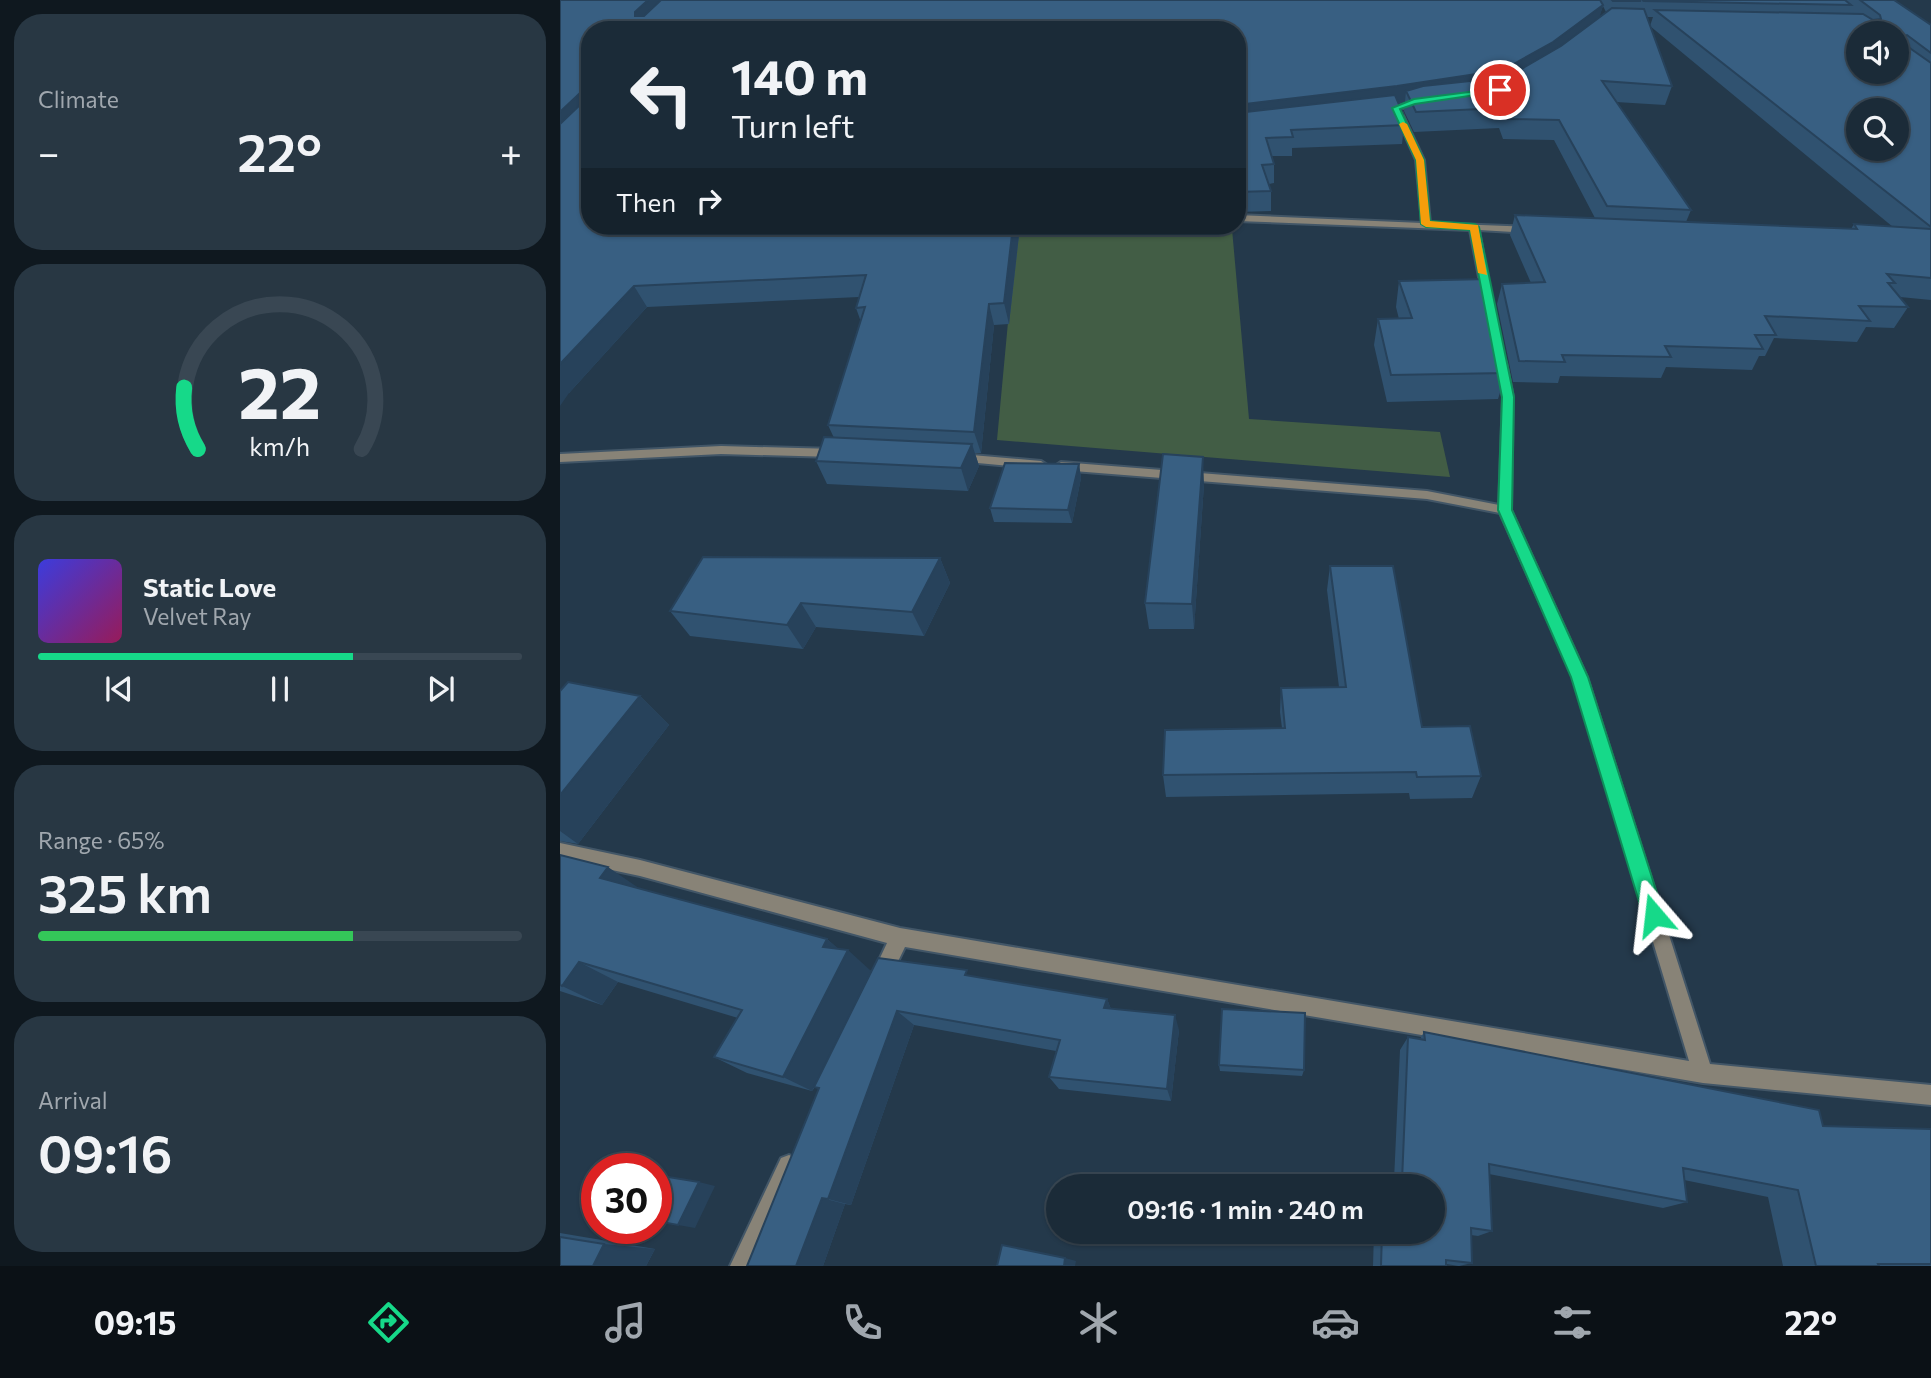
<!DOCTYPE html>
<meta charset="utf-8">
<style>
body{margin:0;font-family:Commissioner,sans-serif;background:#283743;color:#f1f3f6;height:100vh;display:flex;flex-direction:column;font-size:26px;white-space:nowrap}
*{box-sizing:border-box;margin:0}
p{font-size:23px;color:#a0a7ae}
.icon{flex:none;width:38px;height:38px;fill:none;stroke:currentColor;stroke-width:2;stroke-linecap:round;stroke-linejoin:round}
.map{position:relative;flex:1;overflow:hidden}
.drawer{display:flex;flex-direction:column;gap:14px;padding:14px;background:#0f181f;width:560px}
.drawer>*{flex:none}
.banner{position:absolute;left:21px;top:21px;width:665px;height:214px;border-radius:28px;box-shadow:0 2px 5px #0004,0 0 0 2px #394753;background:#1b2b38;color:#f1f3f6;overflow:hidden}
.controls{position:absolute;left:1286px;top:21px;display:grid;gap:14px}
.controls a{display:grid;place-items:center;width:63px;height:63px;border-radius:50%;background:#1b2b38;box-shadow:0 2px 5px #0004,0 0 0 2px #394753;font-size:35px}
.speed{position:absolute;left:21px;top:1153px;display:flex;gap:14px;font-size:35px;font-weight:700;text-align:center}
.speed>*{display:grid;place-content:center;width:91px;height:91px;border-radius:50%;background:#1b2b38;box-shadow:0 2px 5px #0004,0 0 0 2px #394753;line-height:1}
.speed .limit{border:10px solid #d22;background:#fff;color:#111}
.pin{position:absolute;display:grid;place-items:center;width:60px;height:60px;color:#fff;margin:-30px;border:4px solid #fff;border-radius:50%;box-shadow:0 2px 7px #0007}
.me{position:absolute;width:77px;margin:-38px;rotate:343deg;stroke-linejoin:round;filter:drop-shadow(0 0 5px #0008)}
.turn{display:flex;align-items:center;gap:24px;height:147px;padding:0 35px;font-size:32px}
.turn .icon{width:91px;height:91px;stroke-width:2.5}
.turn b{display:block;font-size:49px;line-height:60px}
.then{display:flex;align-items:center;height:66px;padding:0 35px;background:#0003;gap:14px;font-size:26px}
.big{font-size:52px;font-weight:600;line-height:1.1}
.drawer .card{flex:1;display:flex;flex-direction:column;justify-content:center;gap:10px;min-width:0;padding:0 24px;border-radius:28px;background:#283743}
.drawer .dial{align-items:center;gap:0}
.dial svg{height:182px;overflow:visible;fill:none;stroke:#394753;stroke-width:7;stroke-linecap:round;text-anchor:middle}
.dial text{fill:#f1f3f6;stroke:none}
.song{display:flex;align-items:center;gap:21px}
.cover{width:84px;height:84px;border-radius:10px;background:linear-gradient(135deg,hsl(240 70% 55%),hsl(330 70% 35%))}
.played{height:7px;border-radius:4px;background:linear-gradient(90deg,#16d989 65%,#394753 65%)}
.keys{display:flex;justify-content:space-around;direction:ltr}
.heat{display:flex;justify-content:space-between;align-items:center;font-size:38px;direction:ltr}
.charge{height:10px;border-radius:5px;background:linear-gradient(90deg,#34c759 65%,#394753 0)}
.trip{position:absolute;left:486px;top:1174px;width:399px;height:70px;border-radius:35px;background:#1b2b38;box-shadow:0 2px 5px #0004,0 0 0 2px #394753;font-weight:600;line-height:70px;text-align:center}
.dock{display:flex;height:112px;justify-content:space-around;align-items:center;background:#0b1116;color:#a0a7ae}
.dock .icon{width:49px;height:49px}
.dock .active{color:#16d989}
.dock b{font-size:32px;color:#f1f3f6}
main{display:flex;flex:1;min-height:0}
.map>svg:first-child{display:block}
.green{fill:#425d45}
.lines{fill:none;stroke-linecap:round;stroke-linejoin:round}
.minor-casing{stroke:#425667;stroke-width:4}
.minor{fill:#888377;fill-rule:evenodd}
.wall{fill:#305270;fill-rule:evenodd}
.shaded-wall{fill:#27425b}
.building{fill:#385f82;stroke:#27425b;stroke-width:2;fill-rule:evenodd}
.route{fill:#16d989;stroke:#0e8d59;stroke-width:2}
.slow{fill:#f59e0b}
</style>
<main>
<section class="drawer">
<div class="card"><p>Climate</p>
<div class="heat"><a>−</a><b class="big">22°</b><a>+</a></div>
</div>
<div class="card dial"><svg viewBox="0 0 100 80">
<path d="M14 69A42 42 0 1 1 86 69"/>
<path d="M14 69A42 42 0 0 1 8 42" stroke="#16d989"/>
<text x="50" y="56" font-size="32" font-weight="700">22</text>
<text x="50" y="72" font-size="11">km/h</text>
</svg></div>
<div class="card">
<div class="song"><i class="cover"></i><div><b>Static Love</b><p>Velvet Ray</p></div></div>
<div class="played"></div>
<div class="keys"><svg class="icon" aria-label="previous" viewBox="0 0 24 24"><path d="M18 5L8 12l10 7zM5 5v14"/></svg><svg class="icon" aria-label="pause" viewBox="0 0 24 24"><path d="M8 5v14M16 5v14"/></svg><svg class="icon" aria-label="next" viewBox="0 0 24 24"><path d="M6 5l10 7-10 7zM19 5v14"/></svg></div>
</div>
<div class="card"><p>Range · 65%</p><b class="big">325 km</b><div class="charge"></div></div>
<div class="card"><p>Arrival</p><b class="big">09:16</b></div>
</section>
<div class="map">
<svg width="1371" height="1266" viewBox="0 0 1371 1266">
<rect width="100%" height="100%" fill="#24394b"/>
<path class="green" d="M457 226H614L672 229 689 419 880 432 890 477 437 440Z"/>
<g class="lines">
<defs>
<path id="minor" d="M863 98 865 101 840 109 864 160 870 223 971 227 975 230 971 233 919 230 931 300 923 298 910 230 677 221V215L862 223 856 160 833 108Z
M941 359 946 362 953 397 951 510 1027 677 1150 1064 1371 1085V1105L1143 1083 345 947 328 982 321 984 314 982 312 975 327 943 80 876 0 859V843L80 860 340 928 1129 1061 1013 677 940 513 867 499 501 470 495 466 501 462 867 491 939 505 943 397 936 362Z
M161 446 275 449 281 453 275 457 161 454 0 462V454Z
M400 454 481 461 487 465 481 469 396 461 394 458Z
M229 1155 237 1158 240 1166 193 1266H170L221 1158Z"/>
</defs>
<use href="#minor" class="minor-casing"/>
<use href="#minor" class="minor"/>
</g>
<path class="wall" d="M0 0H1334L1371 25V300L1340 297 1348 307 1334 328 1306 327 1297 342 1214 338 1205 356H1199L1192 370 1106 367 1101 378 1000 376 998 383 953 382 937 304 942 284 971 283 950 235 955 215 1035 218 994 140 943 139 939 128 854 132 844 111 845 102 838 103 843 114 842 122 844 125 842 144 732 148V156H712L714 164V183L709 184 711 191V211L677 212V30L30 226H460L449 324 434 325 421 453H415L419 466 408 491 267 484 256 461 274 438 268 425 301 322 296 308 299 297 87 307 9 393ZM1043 6 1046 12 1039 17ZM1087 17H1093L1090 26ZM1090 26 1333 227 1294 224 1291 229 1126 222 1131 210 1056 102 1105 105 1112 86Z
M839 281 944 355 942 364 946 373 938 399 827 402 814 345 818 319H839L836 307Z
M519 464 521 478 512 523 434 522 430 508Z
M644 484 634 629H589L585 603Z
M380 558 390 583 364 636 256 627 243 649 130 636 110 611Z
M770 566 862 727 921 776 912 798 850 799 849 793 606 797 603 775 722 728 720 712 721 688 779 687 767 590Z
M0 691 80 696 109 725 18 844 0 841Z
M0 855 80 889 267 939 278 949 311 971 412 976 547 999 551 1009 619 1030 611 1101 499 1089 489 1077 496 1051 354 1025 291 1205 285 1204 263 1266 259 1089 255 1087 252 1091 187 1073 154 1057 178 1018 58 982 42 1005 0 991Z
M864 1032 1263 1126 1371 1129V1266H1223L1208 1197 1124 1180 1127 1202 1103 1208 929 1174 932 1231 918 1236 911 1235 912 1263 899 1266 886 1264V1266H813L814 1232H873V1186H815L822 1178 834 1180 840 1050 848 1037 860 1039Z
M659 1065 744 1070 742 1076 660 1071Z
M0 1233 95 1249 86 1266H0Z"/>
<path class="shaded-wall" d="M88 0H110L82 28 75 16V12Z
M1043 5 1039 20 946 83 846 91 845 102 677 123V105Z
M20 93 30 111 0 140V112Z
M453 226H460L449 324 444 303Z
M74 286 87 307 9 393 0 406V364Z
M429 304 434 325 421 453 414 432Z
M412 444 419 466 408 491 401 468Z
M643 457 644 484 634 629 632 604Z
M519 464 521 478 512 523 508 510Z
M380 558 390 583 364 636 352 612Z
M241 603 256 627 243 649 227 625Z
M80 696 109 725 18 844 0 831V795Z
M48 867 83 891 40 878Z
M267 939 286 955 288 950 311 971 252 1091 223 1077 263 947Z
M19 962 58 982 42 1005 2 986Z
M547 999 553 1014 544 1008Z
M337 1011 354 1025 291 1205 268 1199Z
M615 1015 619 1030 611 1101 607 1089Z
M139 1182 155 1186 135 1228 118 1225Z
M262 1198 285 1204 263 1266H236Z
M44 1244 95 1249 86 1266H33Z
M505 1258 516 1261 515 1266H504Z"/>
<path class="building" d="M0 0H88L75 12V16H84L101 0H1040L1043 5 993 42 950 66 923 73 837 86 677 105V30H30V226H453L444 303 429 304 414 432 268 425 305 307 296 308 306 275 74 286 0 364V124L22 103 23 95 20 93 0 112Z
M1052 0H1080V1H1053Z
M1082 0H1285L1291 5 1084 1Z
M1300 0H1334L1371 25V53L1347 35 1344 36V44L1371 63V227L1095 10 1303 14 1313 20 1321 19 1320 15ZM1298 33H1337V72H1298ZM1298 110H1337V149H1298Z
M1052 8 1084 9 1112 86 1042 81 1131 210 1047 206 999 120 947 119 943 108 856 112 846 91 863 86 929 79 956 72 1001 46Z
M835 95 843 114H838L844 125 731 130 733 137 706 138 714 164 702 165 711 191 677 192V113Z
M955 215 1297 229 1294 224 1371 229V278L1327 274 1335 283H1328L1348 307 1299 306 1310 321 1205 316 1216 335H1195L1203 349 1105 346 1111 357 1002 355 1005 362 959 361 942 284 985 282Z
M928 279 944 355H939L946 373 831 375 818 319 852 318 839 281Z
M264 437 412 444 401 468 256 461Z
M603 454 643 457 632 604 585 603Z
M445 463 519 464 508 510 430 508Z
M143 557 380 558 352 612 241 603 227 625 110 611Z
M770 566H833L862 727 910 726 921 776 857 777 856 772 603 775 605 730 725 728 721 688 786 687Z
M8 682 80 696 0 795V691Z
M0 855 48 867 40 878 267 939 263 947 288 950 223 1077 154 1057 182 1010 19 962 2 986 0 985Z
M318 958 407 970 405 975 547 999 544 1008 615 1015 607 1089 489 1077 500 1040 337 1011 268 1199 262 1198 236 1266H187L259 1088 254 1087Z
M662 1009 745 1013 744 1070 659 1065Z
M864 1032 1259 1110 1263 1126 1371 1129V1264H1318L1319 1266H1256L1238 1190 1123 1168 1127 1202 929 1164 932 1231 911 1228 912 1263 886 1260V1266H821L822 1232H873V1186H822V1178L842 1181 848 1037 865 1040Z
M96 1175 139 1182 118 1225 96 1221Z
M0 1237 44 1244 33 1266H0Z
M442 1245 505 1258 504 1266H437Z"/>
<path class="route" d="M940 88 943 91 855 104 840 109 864 160 870 221 915 224 919 227 954 397 952 510 1028 677 1104 915 1101 922 1094 925 1086 922 1083 915 1011 677 938 510 942 397 910 230 866 227 861 224 856 160 832 108 854 99Z"/>
<path class="slow" d="M843 122 847 124 864 160 870 221 918 225 927 275 918 273 910 230 866 227 861 224 856 160 839 124Z"/>
</svg>
<div class="controls">
<a><svg class="icon" aria-label="sound" viewBox="0 0 24 24"><path d="M4 9h4l5-4v14l-5-4H4zM17 9q2 3 0 6"/></svg></a>
<a><svg class="icon" aria-label="search" viewBox="0 0 24 24"><circle cx="10" cy="10" r="6"/><path d="M15 15l6 6"/></svg></a>
</div>
<div class="speed"><div class="limit">30</div></div>
<div class="pin" style="left:940px;top:90px;background:#d93025"><svg class="icon" aria-label="arrive" viewBox="0 0 24 24"><path d="M6 21V4h12l-3 4 3 4H6"/></svg></div>
<svg class="me" style="left:1094px;top:915px" viewBox="-20 -20 40 40"><path d="M0-17L14 15 0 8-14 15z" fill="#16d989" stroke="#fff" stroke-width="4"/></svg>
<div class="trip">09:16 · 1 min · 240 m</div>
<div class="banner">
<div class="turn"><svg class="icon" aria-label="left" viewBox="0 0 24 24"><path d="M17 20v-9H6M10 6l-5 5 5 5"/></svg><div><b>140 m</b>Turn left</div></div>
<div class="then">Then<svg class="icon" aria-label="right" viewBox="0 0 24 24"><path d="M7 20v-9h11M14 6l5 5-5 5"/></svg></div>
</div>
</div>
</main>
<nav class="dock">
<b>09:15</b>
<svg class="icon active" aria-label="directions" viewBox="0 0 24 24"><path d="M12 3l9 9-9 9-9-9zM9 14v-3h6M13 9l2 2-2 2"/></svg>
<svg class="icon" aria-label="music" viewBox="0 0 24 24"><path d="M9 18V5l10-2v13"/><circle cx="6" cy="18" r="3"/><circle cx="16" cy="16" r="3"/></svg>
<svg class="icon" aria-label="phone" viewBox="0 0 24 24"><path d="M5 4h4l2 5-3 2q2 4 5 5l2-3 5 2v4C11 20 4 13 5 4z"/></svg>
<svg class="icon" aria-label="climate" viewBox="0 0 24 24"><path d="M12 3v18M4 7l16 10M4 17L20 7"/></svg>
<svg class="icon" aria-label="car" viewBox="0 0 24 24"><path d="M5 17H2v-5l4-1 3-4h7l3 4 3 1v5h-3M9 17h6M6 11h13"/><circle cx="7" cy="17" r="2"/><circle cx="17" cy="17" r="2"/></svg>
<svg class="icon" aria-label="filters" viewBox="0 0 24 24"><path d="M4 7h16M4 17h16"/><circle cx="9" cy="7" r="2"/><circle cx="15" cy="17" r="2"/></svg>
<b>22°</b>
</nav>
